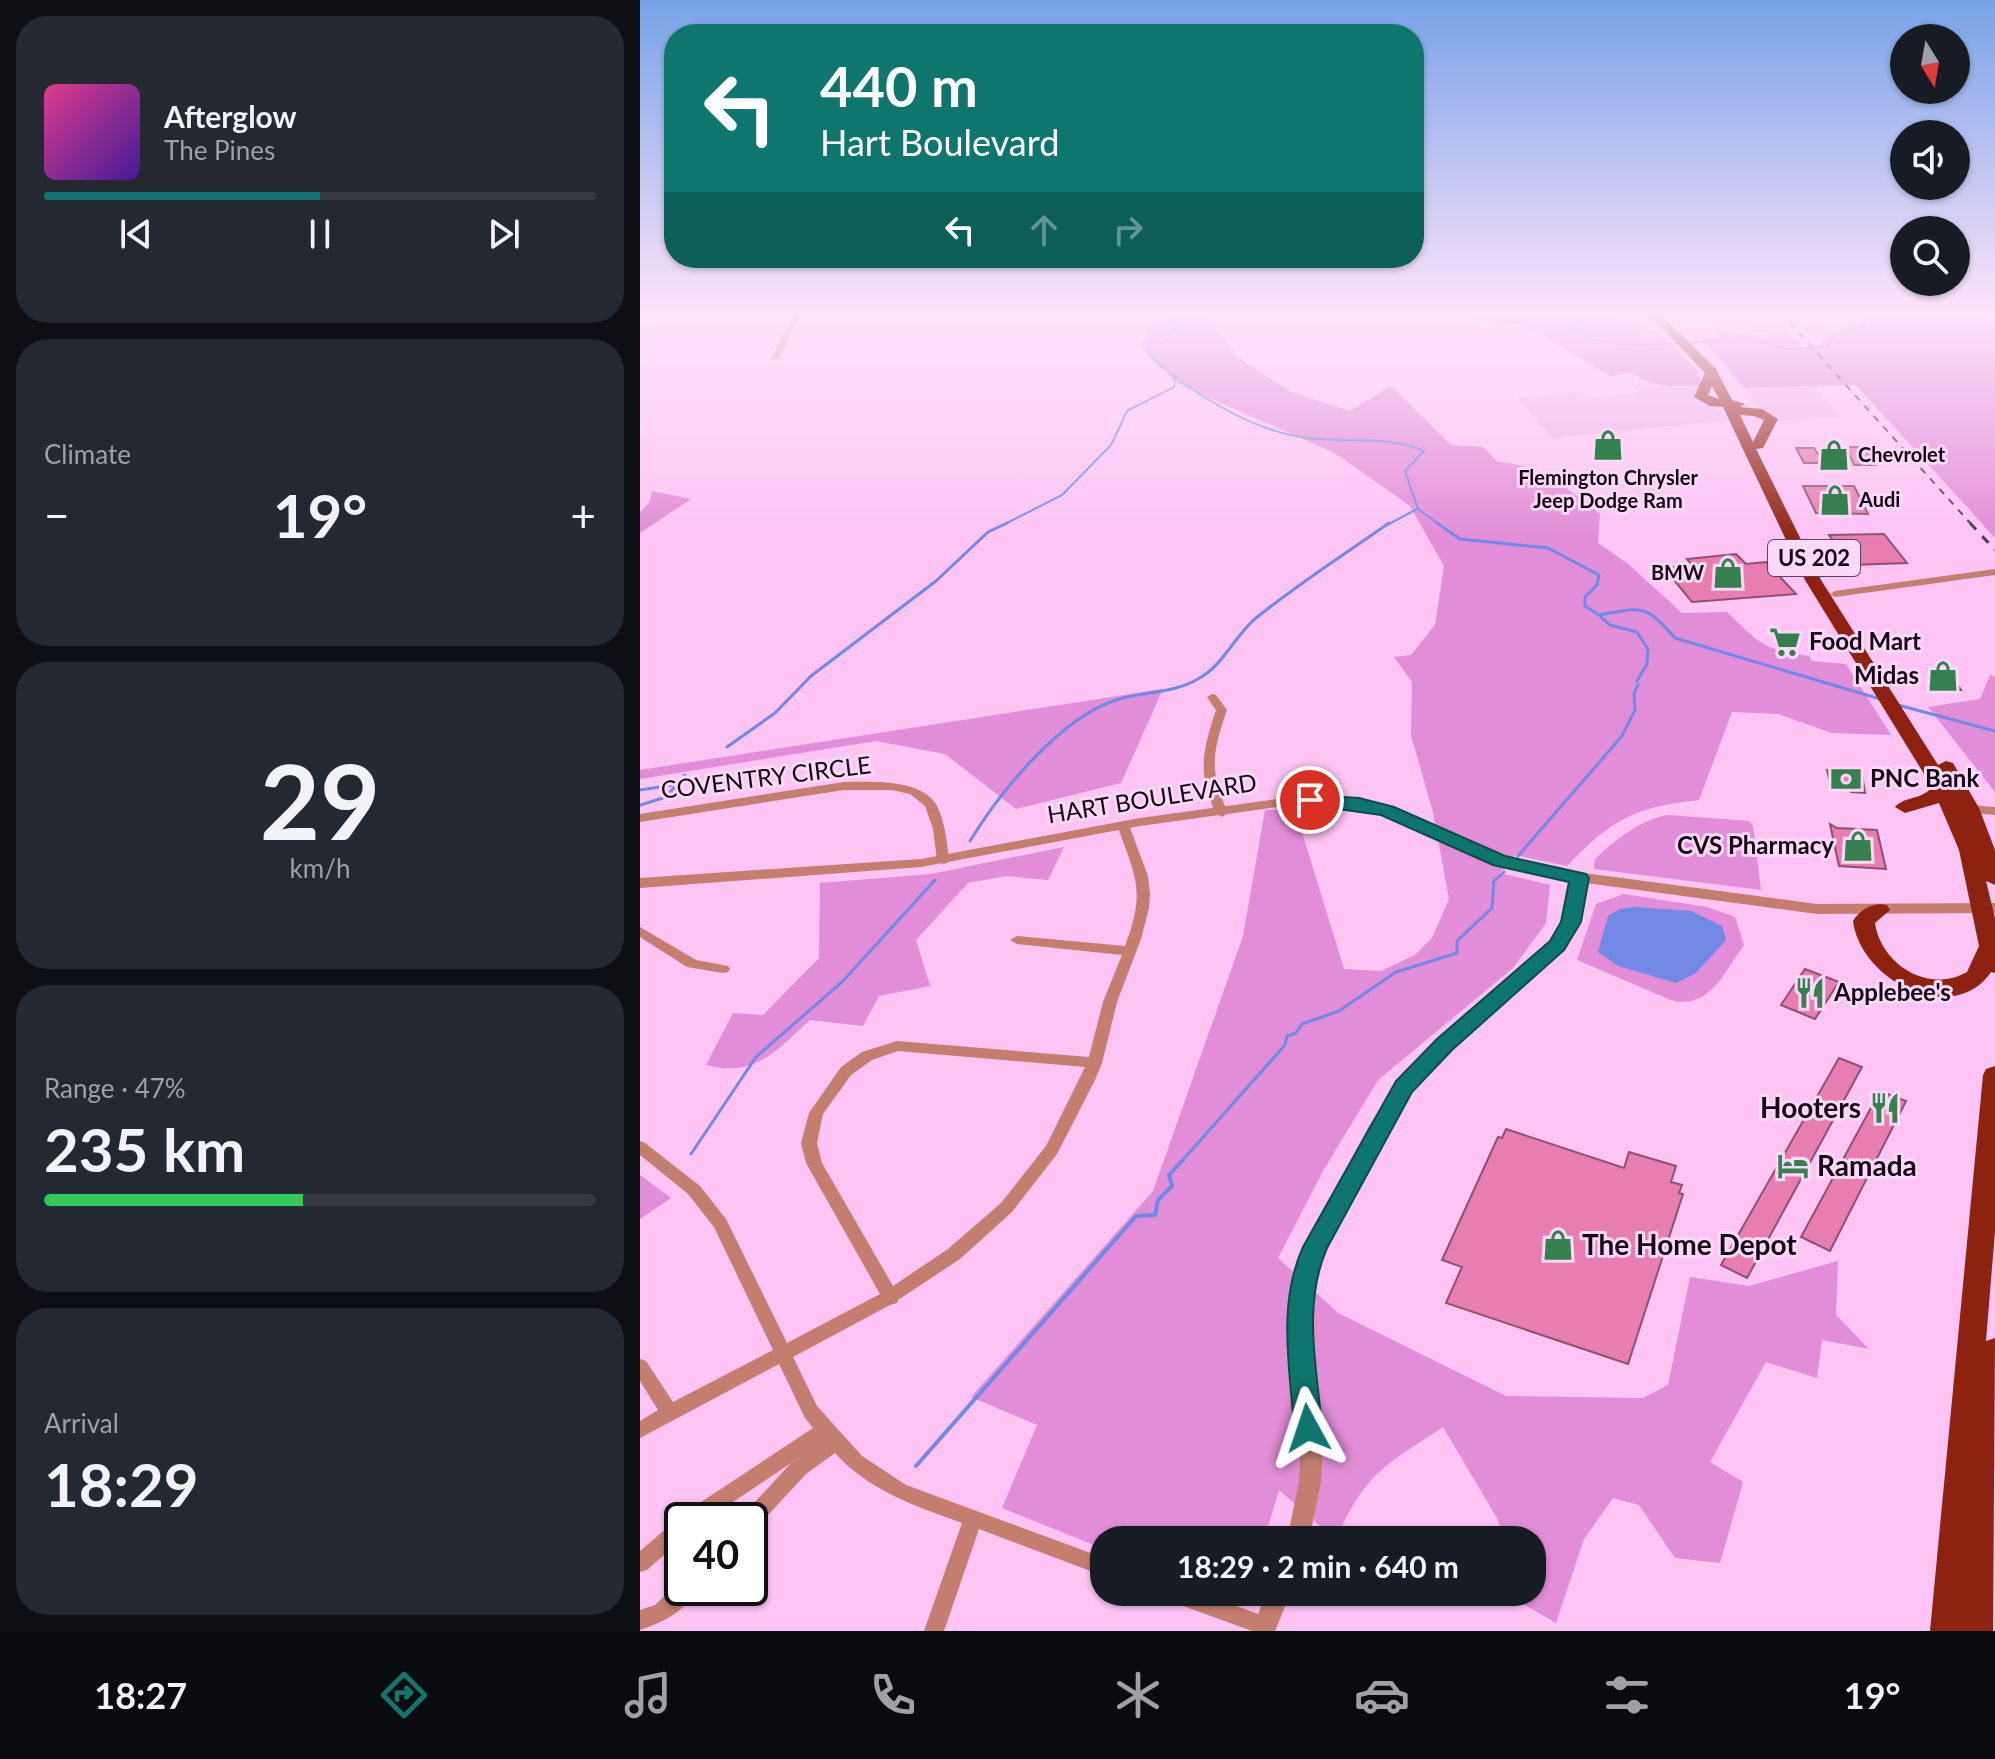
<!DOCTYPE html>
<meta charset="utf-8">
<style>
body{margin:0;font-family:Lato,sans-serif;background:#242831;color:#f1f3f6;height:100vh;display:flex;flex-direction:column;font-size:30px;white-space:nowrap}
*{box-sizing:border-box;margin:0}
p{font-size:26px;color:#9ea1a6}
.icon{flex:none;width:44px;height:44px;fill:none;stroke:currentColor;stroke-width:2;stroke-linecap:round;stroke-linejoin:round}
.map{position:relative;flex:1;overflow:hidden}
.details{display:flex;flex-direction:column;gap:16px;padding:16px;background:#0d0f14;width:640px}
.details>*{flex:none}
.banner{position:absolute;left:24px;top:24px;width:760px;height:244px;border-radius:32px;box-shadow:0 2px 6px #0004;background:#0f766e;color:#fff;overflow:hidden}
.needle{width:52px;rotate:169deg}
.fabs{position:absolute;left:1250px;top:24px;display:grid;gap:16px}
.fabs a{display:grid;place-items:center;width:80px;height:80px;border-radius:50%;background:#171b24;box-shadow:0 2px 6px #0004;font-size:40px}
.speed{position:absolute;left:24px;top:1502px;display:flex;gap:16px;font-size:40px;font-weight:700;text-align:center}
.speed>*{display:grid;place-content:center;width:104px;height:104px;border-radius:50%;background:#171b24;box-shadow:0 2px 6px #0004;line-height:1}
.speed .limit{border:4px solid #111;border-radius:12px;background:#fff;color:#111}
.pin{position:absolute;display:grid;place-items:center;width:68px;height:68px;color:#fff;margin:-34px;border:4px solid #fff;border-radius:50%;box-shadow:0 2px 8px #0007}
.me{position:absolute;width:88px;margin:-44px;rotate:355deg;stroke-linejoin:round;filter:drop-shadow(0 0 6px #0008)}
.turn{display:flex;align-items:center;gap:28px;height:168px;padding:0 24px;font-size:36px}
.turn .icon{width:104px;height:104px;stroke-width:2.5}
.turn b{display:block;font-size:56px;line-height:68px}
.lanes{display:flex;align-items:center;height:76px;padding:0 24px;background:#0003;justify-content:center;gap:40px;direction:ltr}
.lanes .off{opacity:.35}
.big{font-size:60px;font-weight:700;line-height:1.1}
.details .widget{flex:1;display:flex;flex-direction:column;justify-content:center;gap:12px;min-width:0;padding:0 28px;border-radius:32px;background:#242831}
.details .dial{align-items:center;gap:0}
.dial b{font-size:104px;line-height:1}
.song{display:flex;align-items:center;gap:24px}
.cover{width:96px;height:96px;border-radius:12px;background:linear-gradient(135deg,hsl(330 70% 55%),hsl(260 70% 35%))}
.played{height:8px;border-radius:4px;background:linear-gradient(90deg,#0f766e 50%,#363941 50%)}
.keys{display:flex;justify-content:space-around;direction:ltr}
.heat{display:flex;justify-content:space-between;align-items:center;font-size:44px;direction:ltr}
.charge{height:12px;border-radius:6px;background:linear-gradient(90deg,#34c759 47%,#363941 0)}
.trip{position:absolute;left:450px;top:1526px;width:456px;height:80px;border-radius:32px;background:#171b24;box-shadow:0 2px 6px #0004;font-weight:700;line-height:80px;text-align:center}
.tab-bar{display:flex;height:128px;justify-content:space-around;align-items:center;background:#090b0e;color:#9ea1a6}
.tab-bar .icon{width:56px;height:56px}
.tab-bar .active{color:#0f766e}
.tab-bar b{font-size:36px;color:#f1f3f6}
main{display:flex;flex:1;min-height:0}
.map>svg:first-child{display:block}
.built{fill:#f2b4e9}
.green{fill:#e28dd7}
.water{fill:#7188e5}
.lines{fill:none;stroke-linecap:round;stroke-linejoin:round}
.stream-far2{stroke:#7188e5;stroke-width:2}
.stream-far1{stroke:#7188e5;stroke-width:3}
.stream{stroke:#7188e5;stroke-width:4}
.building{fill:#e87eb0;stroke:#8e516d;stroke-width:2}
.minor{fill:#c47e70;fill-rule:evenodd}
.tertiary{fill:#c47e70;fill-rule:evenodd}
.trunk{fill:#8e2210;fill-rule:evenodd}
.rail-far1{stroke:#53374f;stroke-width:2;stroke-dasharray:7 7;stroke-linecap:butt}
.rail{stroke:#53374f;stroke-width:3;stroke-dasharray:9 9;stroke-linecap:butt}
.route{fill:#0f766e;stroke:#0a4d48;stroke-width:2}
.labels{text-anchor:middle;stroke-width:6;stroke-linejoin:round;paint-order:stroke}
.far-poi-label{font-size:20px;font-weight:bold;fill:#170515;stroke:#fcd9f6;text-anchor:start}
.shield{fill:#fcd9f6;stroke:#5c4558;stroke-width:2}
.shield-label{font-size:22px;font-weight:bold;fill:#170515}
.poi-label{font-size:24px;font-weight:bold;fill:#170515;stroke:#fcd9f6;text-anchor:start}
.street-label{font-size:24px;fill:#170515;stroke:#fcd9f6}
.near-poi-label{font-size:28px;font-weight:bold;fill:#170515;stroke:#fcd9f6;text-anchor:start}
</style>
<main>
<section class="details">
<div class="widget">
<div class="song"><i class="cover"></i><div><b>Afterglow</b><p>The Pines</p></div></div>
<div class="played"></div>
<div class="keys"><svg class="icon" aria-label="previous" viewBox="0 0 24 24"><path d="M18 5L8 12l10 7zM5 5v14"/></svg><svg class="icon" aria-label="pause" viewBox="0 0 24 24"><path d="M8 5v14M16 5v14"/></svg><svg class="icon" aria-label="next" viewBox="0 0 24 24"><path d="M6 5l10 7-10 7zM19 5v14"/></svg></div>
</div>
<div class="widget"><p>Climate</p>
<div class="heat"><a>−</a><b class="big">19°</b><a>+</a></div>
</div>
<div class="widget dial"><b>29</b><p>km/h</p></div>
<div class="widget"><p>Range · 47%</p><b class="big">235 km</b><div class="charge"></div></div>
<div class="widget"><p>Arrival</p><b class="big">18:29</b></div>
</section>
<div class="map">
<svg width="1355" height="1631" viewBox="0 0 1355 1631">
<rect width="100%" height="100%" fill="#fdc4f4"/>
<path class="built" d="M1030 312H1128L1136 318 1045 325Z
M1005 383 1023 387 1062 385 1054 401 1078 409 1089 420 913 438 878 398 940 392 946 398 999 393 991 384Z
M1174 386 1200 418 1143 420 1118 407 1104 388Z"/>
<path class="green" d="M522 312 566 314 599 358 653 393 710 411 751 386 811 445 843 447 858 462C903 465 926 488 960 514L958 543 988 564 1042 613 1087 612C1119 643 1123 650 1169 656L1172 661 1206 664 1251 735 1192 733 1138 714 1092 712 1059 800C995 807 972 819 927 866L875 855 860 873 910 885 906 923 873 968 738 1080 683 1171 638 1258 698 1313 866 1396 1003 1398 1028 1385 1050 1277 1109 1286 1198 1261 1196 1315 1229 1349 1182 1340 1177 1378 1126 1362 1070 1462 1103 1482 1080 1563 1035 1558 999 1505 973 1498 944 1539 916 1623 883 1604 880 1592H892V1540H865L857 1518 803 1427C744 1466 725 1473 696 1540L639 1490 624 1540H464V1549L362 1508 397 1425 331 1397 513 1191 603 936 625 810H654L657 816 704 969 741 971 775 955 792 938 809 899 793 812 771 735 772 682 754 657 771 655 795 625 804 566 770 506 695 453 536 383 501 347 509 328 523 319Z
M808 312H968L1004 330 1017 331 1057 370 1062 385C1036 386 1015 390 993 373L970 376 883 324 816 318Z
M1223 312H1338L1355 321V538L1216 385 1104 388 1061 338 1087 331 1121 336 1146 331 1164 347 1182 345 1183 333 1207 331 1228 318Z
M12 491 51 499 0 533V512L9 503Z
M1350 675 1355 677V792L1288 707 1340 699Z
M523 689 481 783 376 809 305 754 236 741 0 779V770Z
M1028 815 1110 821 1113 826 1121 890 954 869 955 859C975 840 1001 819 1028 815Z
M424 847 408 880 367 876 328 883 276 940 290 986 239 996 223 1026 170 1020C136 1051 115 1078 66 1065L93 1013 123 1015 179 958 180 883 291 874Z
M984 894 1067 907 1095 917 1104 945C1085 971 1069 1011 1031 1000L937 960 956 904Z
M0 1175 31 1198 0 1219Z"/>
<path class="water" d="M995 907 1051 911 1082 926 1086 940 1056 973 1036 983 978 966 958 952 968 916 980 909Z"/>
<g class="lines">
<path class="stream-far2" d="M550 312 542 320 544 325 510 342 509 355C550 392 611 431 667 438 707 443 746 435 784 451L765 471 778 509 800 525
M911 312 934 317 928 327C957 350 1004 344 1039 343
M1046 343 1091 339 1116 340 1147 349 1188 347 1193 335 1224 326 1226 319 1218 312
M363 525 422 495 471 445 487 411 534 387 535 378
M747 525 777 509"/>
<path class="stream-far1" d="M797 523 820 539 908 548 959 575 957 585 945 597V606L959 615C1003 607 1005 604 1035 638L1240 699
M961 617 970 625 997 632 1008 649 1007 664 997 681
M1258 705 1355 731
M87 747 135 713 171 676 296 581 348 532 367 523
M0 790 39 784
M0 805 26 797 45 775
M330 841C360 792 420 718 476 700 504 691 532 694 558 679 584 665 594 636 616 618 658 584 705 554 749 523
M878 856 982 736 995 710 994 693 998 685
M51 1154 116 1057 202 982 295 880
M541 1162 645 1045 647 1036 656 1033 662 1024 699 1011 756 972 817 953V941L852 908 854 881 864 872"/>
<path class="stream" d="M276 1466 496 1216 515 1215 518 1200 532 1186 529 1175 543 1160"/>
</g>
<path class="building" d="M1206 447H1224L1235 465H1214Z
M1156 448H1174L1184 463H1164Z
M1163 486H1214L1228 514 1176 513Z
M1244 534 1267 563 1210 565 1189 535Z
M1096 554 1106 564 1126 562 1156 594 1052 602 1034 580 1044 579 1034 567 1052 565 1047 559Z
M1296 668H1306L1321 690H1305L1289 669Z
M1187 770 1222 774 1225 793 1211 792 1209 785 1190 783Z
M1190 824 1197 828 1237 830 1246 869 1199 866Z
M1165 969 1199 982 1175 1019 1141 1005Z
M1199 1058 1222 1067 1107 1278 1081 1265Z
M1240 1091 1266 1101 1190 1251 1161 1237Z
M866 1129 984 1168 989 1152 1036 1166 1031 1182 1042 1185 1039 1193 1043 1194 988 1364 806 1303 822 1267 802 1260 858 1137 862 1138Z"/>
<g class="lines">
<path class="minor" d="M156 312H162L139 358 132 360 131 358Z
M1355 569V575L1195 597 1190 594 1195 591Z
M572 694 576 695 587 710C572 753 569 770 588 813L582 817C574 813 572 805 569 796 558 766 566 740 576 710L567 697Z
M204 782C230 782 282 778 297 806 305 822 307 842 309 860L307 863 303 864 297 860 293 829 285 806 270 794 252 790H204L0 822V814Z
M483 821 489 825 508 876 510 894 509 908 501 939 477 1002 462 1063 455 1080 417 1154 372 1212 320 1259 258 1300 257 1303 250 1305 153 1357 177 1406 222 1456 266 1485 464 1558V1576L339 1529 304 1631H284L322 1523C276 1506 229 1491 195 1453L166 1474 117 1527 110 1530V1520H101L103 1515 152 1462 163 1455 66 1520H42V1539L7 1570 0 1572V1551L35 1521 41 1518 43 1514 173 1428 165 1418 139 1364 0 1438V1421L18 1410 0 1381V1359L6 1361 33 1402 133 1350 74 1227 48 1194 0 1155V1141L5 1143 60 1186 86 1219 147 1343 240 1294 166 1163 161 1143 169 1113 201 1067 222 1052 257 1041 449 1057 463 1002 482 955 377 944 370 940 377 936 485 946C506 891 496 878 477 825ZM258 1051 445 1067 406 1146 361 1203 308 1249 253 1286 182 1163 177 1143 183 1114 211 1075 232 1060Z
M0 927 56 960 88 966 90 969 88 972 83 973 47 967 0 937Z
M42 1580V1588H56C46 1612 23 1622 0 1630V1610L15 1605Z
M521 1592H558L632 1619 635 1626 633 1631H612L524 1599Z"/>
<path class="tertiary" d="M694 797 771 814 865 858 914 869 1177 904 1355 903V913L1177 914 946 883 939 922 922 949 810 1048 769 1091 745 1129 685 1247 675 1270 669 1312 682 1459 681 1482 669 1540H647L659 1482 660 1459 649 1312 655 1270 665 1247 729 1126 757 1083 798 1040 911 942 923 922 931 881 855 864 762 820 694 805 644 806 500 826 281 867 0 888V878L281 859 500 818 644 798Z
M1320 804 1355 807V815L1315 811 1313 808 1315 805Z
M627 1592H651L635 1631H611Z"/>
<path class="trunk" d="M1007 312H1018L1076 369 1092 400 1105 404 1100 407 1122 409 1138 419 1123 448 1116 449 1181 580 1298 765 1306 761 1313 763 1339 808 1355 850V885L1346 881 1355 918V973L1351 972C1314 1027 1221 982 1213 921 1220 910 1233 902 1247 905L1250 910 1235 923C1241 965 1289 994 1327 972L1339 946 1319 850 1299 803 1265 813 1255 807C1265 796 1282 800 1292 787L1165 580 1083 407 1070 406 1054 397 1065 373ZM1072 386 1079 399 1068 395ZM1100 415 1114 416 1124 420 1113 442Z
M1355 1066V1231L1346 1341 1355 1338 1353 1631H1290L1343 1075 1346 1069Z"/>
<path class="rail-far1" d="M1140 312 1332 525"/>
<path class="rail" d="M1330 523 1355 550"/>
</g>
<linearGradient id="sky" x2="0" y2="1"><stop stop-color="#78a2e7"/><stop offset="0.58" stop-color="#fee4fa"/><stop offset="1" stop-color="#fee4fa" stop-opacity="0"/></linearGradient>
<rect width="1355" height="540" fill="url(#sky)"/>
<path class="route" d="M670 795 719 798 754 807 865 856 946 874 949 878 941 922 924 950 812 1050 772 1092 687 1248C662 1305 677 1368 682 1428L678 1437 668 1440 658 1437 654 1428C650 1367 637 1305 663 1247L756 1081 797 1039 910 941 921 922 929 882 853 865 741 815 663 804 661 800Z"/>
<defs>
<symbol id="shop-bare" viewBox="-9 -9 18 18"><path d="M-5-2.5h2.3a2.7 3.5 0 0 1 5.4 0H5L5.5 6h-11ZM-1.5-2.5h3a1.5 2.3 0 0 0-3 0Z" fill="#35804e" stroke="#fcd9f6" stroke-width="2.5" paint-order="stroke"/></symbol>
<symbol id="supermarket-bare" viewBox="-9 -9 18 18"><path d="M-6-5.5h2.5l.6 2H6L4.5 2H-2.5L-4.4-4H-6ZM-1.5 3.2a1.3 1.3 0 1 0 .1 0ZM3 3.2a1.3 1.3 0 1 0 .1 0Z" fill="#35804e" stroke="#fcd9f6" stroke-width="2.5" paint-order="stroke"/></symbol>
<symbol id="bank-bare" viewBox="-9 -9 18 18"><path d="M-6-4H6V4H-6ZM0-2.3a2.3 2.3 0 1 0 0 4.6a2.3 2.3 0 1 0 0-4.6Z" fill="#35804e" stroke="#fcd9f6" stroke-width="2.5" paint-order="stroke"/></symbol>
<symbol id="restaurant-bare" viewBox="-9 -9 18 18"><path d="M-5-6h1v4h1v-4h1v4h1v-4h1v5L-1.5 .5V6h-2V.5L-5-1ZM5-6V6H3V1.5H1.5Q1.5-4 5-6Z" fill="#35804e" stroke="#fcd9f6" stroke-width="2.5" paint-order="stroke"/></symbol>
<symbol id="hotel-bare" viewBox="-9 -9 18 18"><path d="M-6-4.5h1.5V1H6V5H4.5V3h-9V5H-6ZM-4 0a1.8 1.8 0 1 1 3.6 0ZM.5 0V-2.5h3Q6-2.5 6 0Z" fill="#35804e" stroke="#fcd9f6" stroke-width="2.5" paint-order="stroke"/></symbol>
</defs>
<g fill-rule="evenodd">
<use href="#shop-bare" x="946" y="423" width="44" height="44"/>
<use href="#shop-bare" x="1172" y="433" width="44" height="44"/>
<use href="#shop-bare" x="1173" y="478" width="44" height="44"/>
<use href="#shop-bare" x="1066" y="551" width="44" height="44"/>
<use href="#supermarket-bare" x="1123" y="620" width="44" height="44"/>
<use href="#shop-bare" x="1281" y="654" width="44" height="44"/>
<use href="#bank-bare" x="1184" y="757" width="44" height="44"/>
<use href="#shop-bare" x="1196" y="824" width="44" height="44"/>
<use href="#restaurant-bare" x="1148" y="971" width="44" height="44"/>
<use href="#restaurant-bare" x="1223" y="1086" width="44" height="44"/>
<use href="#hotel-bare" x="1131" y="1144" width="44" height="44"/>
<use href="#shop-bare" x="896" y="1223" width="44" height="44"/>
</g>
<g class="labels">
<g class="far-poi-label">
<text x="1218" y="462">Chevrolet</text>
<text x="968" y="485" text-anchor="middle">Flemington Chrysler<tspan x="968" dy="23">Jeep Dodge Ram</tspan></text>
<text x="1219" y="507">Audi</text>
<text x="1064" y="580" text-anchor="end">BMW</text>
</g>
<rect class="shield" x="1128" y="540" width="92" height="36" rx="6"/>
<g class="shield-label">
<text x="1174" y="566">US 202</text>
</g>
<g class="poi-label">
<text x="1169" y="650">Food Mart</text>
<text x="1279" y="684" text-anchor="end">Midas</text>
<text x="1230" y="787">PNC Bank</text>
<text x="1194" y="854" text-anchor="end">CVS Pharmacy</text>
<text x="1194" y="1001">Applebee's</text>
</g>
<g class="street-label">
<text transform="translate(126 778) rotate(-7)" y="8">COVENTRY CIRCLE</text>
<text transform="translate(512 799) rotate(-9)" y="8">HART BOULEVARD</text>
</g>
<g class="near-poi-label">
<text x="1221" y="1118" text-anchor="end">Hooters</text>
<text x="1177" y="1176">Ramada</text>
<text x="942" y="1255">The Home Depot</text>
</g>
</g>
</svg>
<div class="fabs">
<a><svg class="needle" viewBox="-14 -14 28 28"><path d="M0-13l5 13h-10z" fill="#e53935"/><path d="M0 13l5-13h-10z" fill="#9ea1a6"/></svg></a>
<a><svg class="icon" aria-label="sound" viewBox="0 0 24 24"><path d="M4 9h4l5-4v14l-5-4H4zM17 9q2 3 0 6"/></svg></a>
<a><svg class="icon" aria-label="search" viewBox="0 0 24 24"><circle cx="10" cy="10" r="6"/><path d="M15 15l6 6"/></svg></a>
</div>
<div class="speed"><div class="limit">40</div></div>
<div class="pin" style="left:670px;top:800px;background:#d93025"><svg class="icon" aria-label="arrive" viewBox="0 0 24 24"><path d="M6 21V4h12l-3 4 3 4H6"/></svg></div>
<svg class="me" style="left:668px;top:1428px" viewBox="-20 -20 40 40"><path d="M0-17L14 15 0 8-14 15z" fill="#0f766e" stroke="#fff" stroke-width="4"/></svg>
<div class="trip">18:29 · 2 min · 640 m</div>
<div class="banner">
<div class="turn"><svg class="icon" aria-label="left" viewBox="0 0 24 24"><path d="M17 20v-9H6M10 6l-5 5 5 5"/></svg><div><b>440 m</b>Hart Boulevard</div></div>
<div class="lanes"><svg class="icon" aria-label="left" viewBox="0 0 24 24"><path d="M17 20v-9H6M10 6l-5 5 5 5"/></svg><svg class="icon off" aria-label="ahead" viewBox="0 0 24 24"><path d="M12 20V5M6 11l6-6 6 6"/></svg><svg class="icon off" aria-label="right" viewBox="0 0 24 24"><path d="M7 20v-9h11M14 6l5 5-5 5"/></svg></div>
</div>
</div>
</main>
<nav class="tab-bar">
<b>18:27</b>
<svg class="icon active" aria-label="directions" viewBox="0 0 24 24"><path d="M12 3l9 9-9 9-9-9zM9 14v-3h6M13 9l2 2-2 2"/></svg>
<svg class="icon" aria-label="music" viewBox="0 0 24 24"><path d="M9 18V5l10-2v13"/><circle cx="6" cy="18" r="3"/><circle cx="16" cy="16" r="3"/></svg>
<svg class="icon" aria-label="phone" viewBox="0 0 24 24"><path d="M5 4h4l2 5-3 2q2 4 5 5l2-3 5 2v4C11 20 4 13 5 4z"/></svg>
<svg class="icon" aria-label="climate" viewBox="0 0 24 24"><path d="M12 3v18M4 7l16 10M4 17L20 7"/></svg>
<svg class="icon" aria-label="car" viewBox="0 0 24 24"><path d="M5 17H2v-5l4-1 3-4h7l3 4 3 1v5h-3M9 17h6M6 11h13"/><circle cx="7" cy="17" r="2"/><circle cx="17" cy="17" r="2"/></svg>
<svg class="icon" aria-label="filters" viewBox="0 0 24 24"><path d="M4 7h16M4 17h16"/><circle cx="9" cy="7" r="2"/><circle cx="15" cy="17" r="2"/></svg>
<b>19°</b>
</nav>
